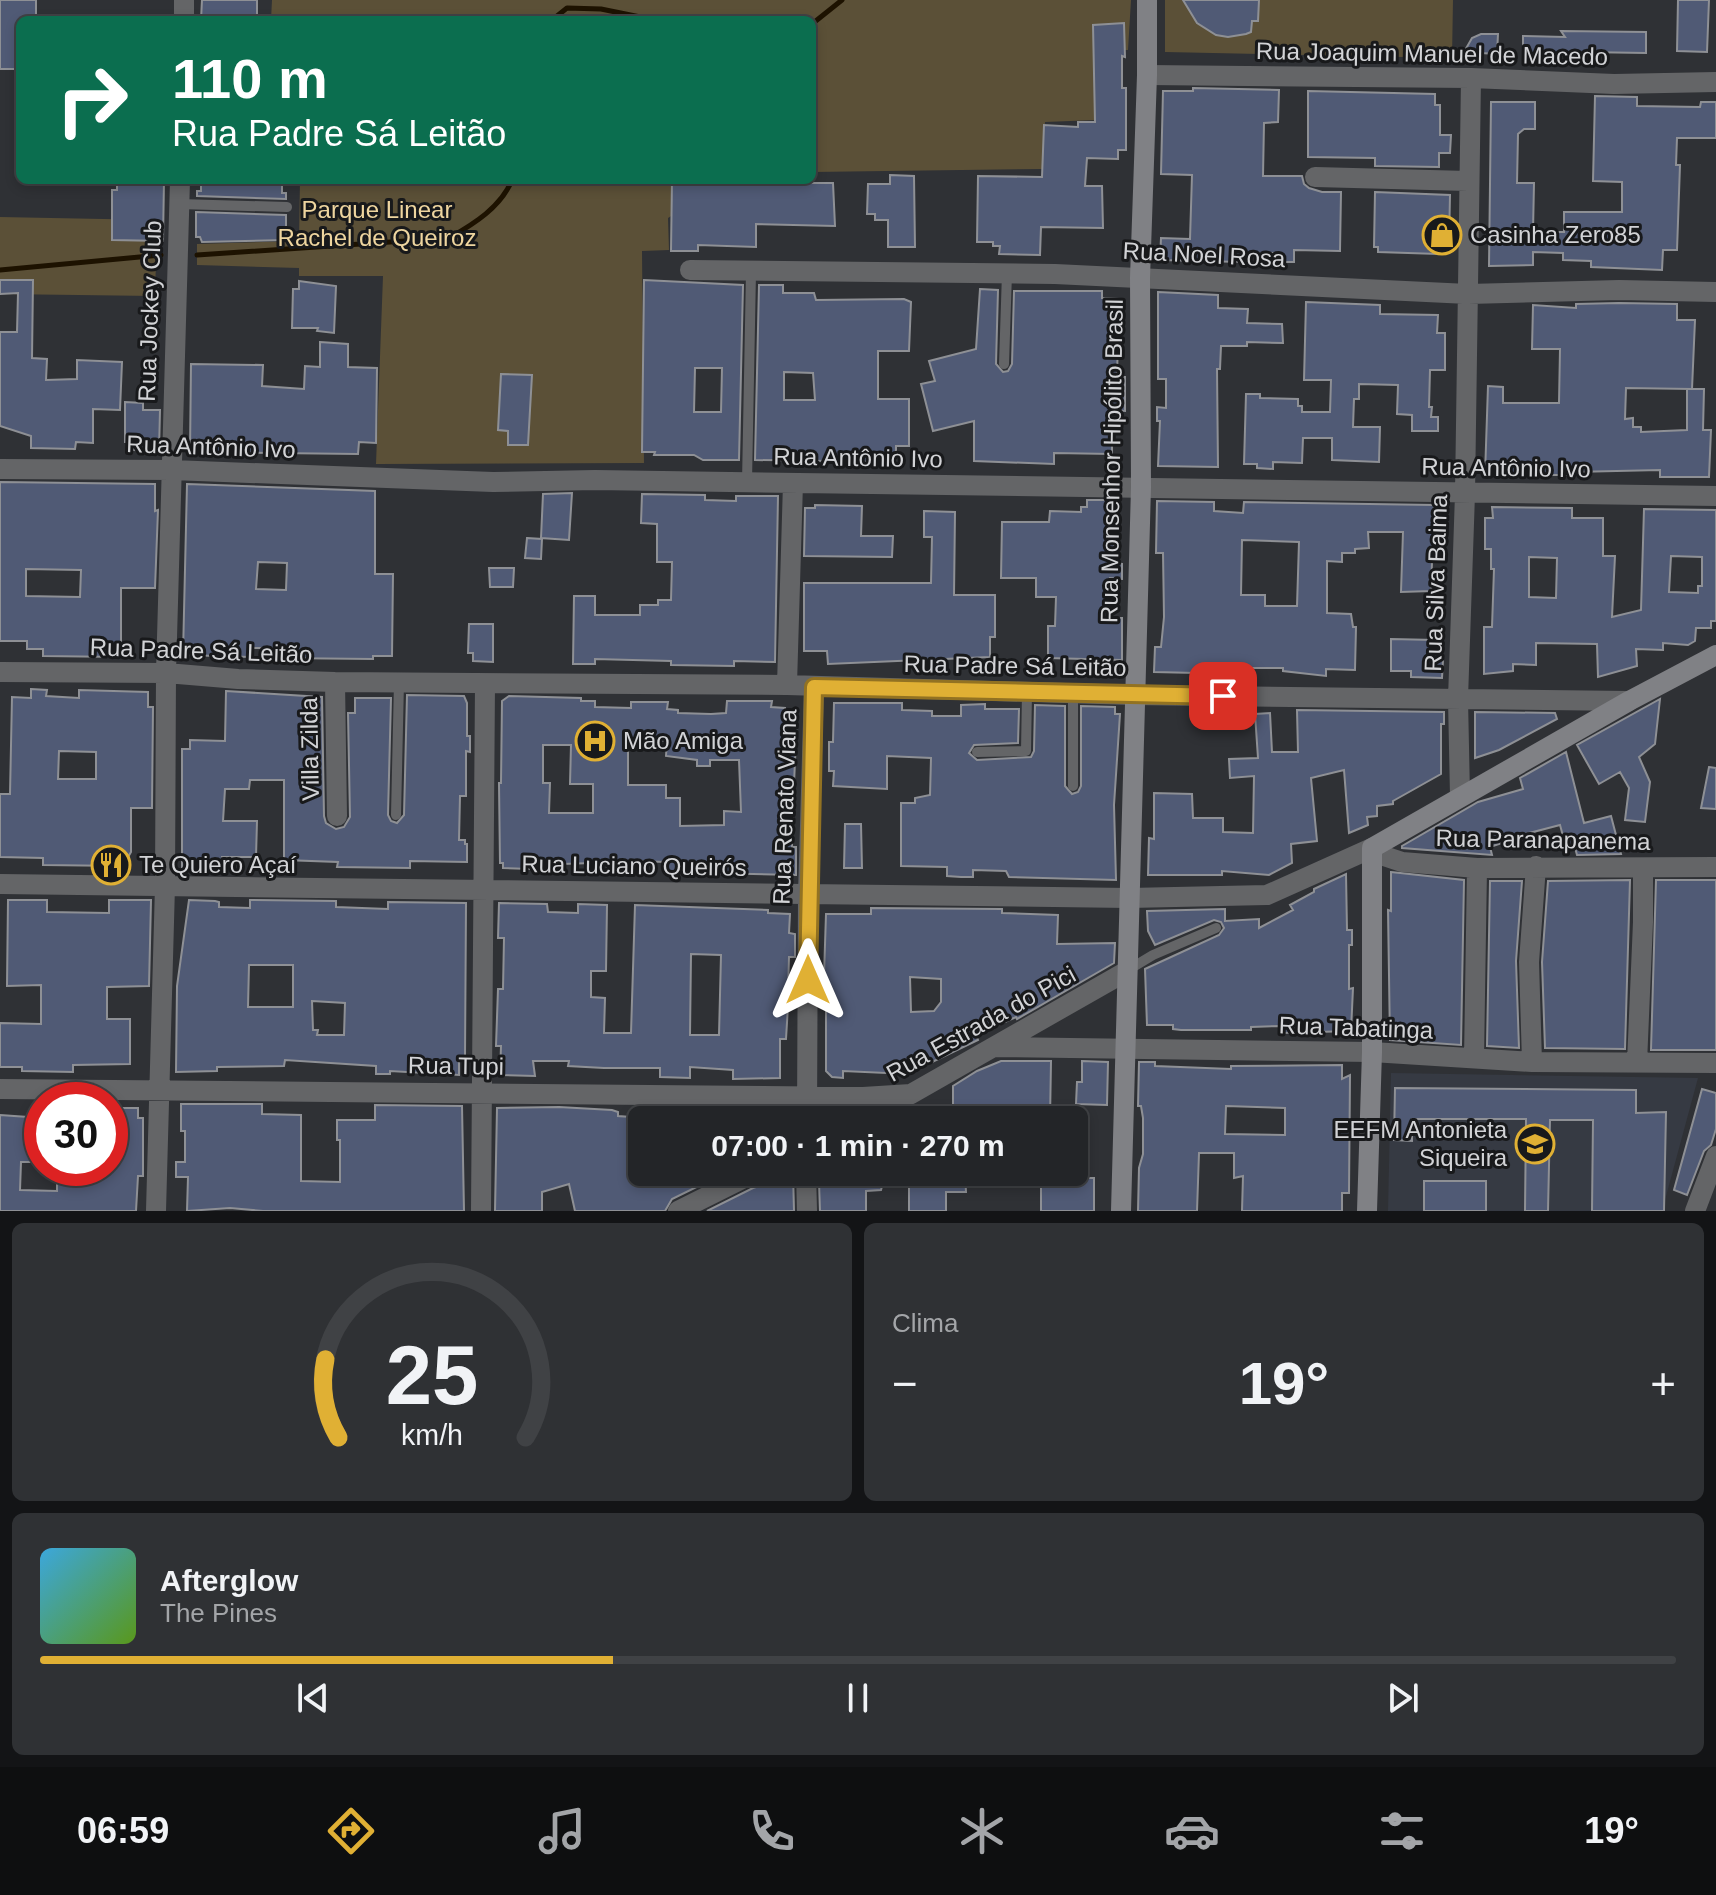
<!DOCTYPE html>
<html lang="pt">
<meta charset="utf-8">
<style>
body{margin:0;font-family:Arial,sans-serif;background:#2f3134;color:#f1f3f6;height:100vh;display:flex;flex-direction:column;font-size:30px;white-space:nowrap}
*{box-sizing:border-box;margin:0}
p{font-size:26px;color:#a3a5a8}
.icon{flex:none;width:44px;height:44px;fill:none;stroke:currentColor;stroke-width:2;stroke-linecap:round;stroke-linejoin:round}
.map{position:relative;height:1211px;overflow:hidden}
.side{display:flex;flex-direction:column;gap:12px;padding:12px;background:#131416;flex:1}
.side>*{flex:none}
.hud{position:absolute;left:16px;top:16px;width:800px;height:168px;border-radius:12px;box-shadow:0 4px 12px #0003,0 0 0 2px #404245;background:#0b6e4f;color:#fff;overflow:hidden}
.speed{position:absolute;left:24px;top:1082px;display:flex;gap:16px;font-size:40px;font-weight:700;text-align:center}
.speed>*{display:grid;place-content:center;width:104px;height:104px;border-radius:50%;background:#232528;box-shadow:0 4px 12px #0003,0 0 0 2px #404245;line-height:1}
.speed .limit{border:12px solid #d22;background:#fff;color:#111}
.pin{position:absolute;display:grid;place-items:center;width:68px;height:68px;color:#fff;margin:-34px;border-radius:16px;box-shadow:0 4px 12px #0006}
.me{position:absolute;width:88px;margin:-44px;rotate:0deg;stroke-linejoin:round;filter:drop-shadow(0 0 6px #0008)}
.turn{display:flex;align-items:center;gap:28px;height:168px;padding:0 24px;font-size:36px}
.turn .icon{width:104px;height:104px;stroke-width:2.5}
.turn b{display:block;font-size:56px;line-height:68px}
.big{font-size:60px;font-weight:600;line-height:1.1}
.side .card{flex:1;display:flex;flex-direction:column;justify-content:center;gap:12px;min-width:0;padding:0 28px;border-radius:12px;background:#2f3134}
.side .dial{align-items:center;gap:0}
.dial svg{height:208px;overflow:visible;fill:none;stroke:#404245;stroke-width:7;stroke-linecap:round;text-anchor:middle}
.dial text{fill:#f1f3f6;stroke:none}
.song{display:flex;align-items:center;gap:24px}
.cover{width:96px;height:96px;border-radius:12px;background:linear-gradient(135deg,hsl(200 70% 55%),hsl(90 70% 35%))}
.played{height:8px;border-radius:4px;background:linear-gradient(90deg,#e0b034 35%,#404245 35%)}
.keys{display:flex;justify-content:space-around;direction:ltr}
.heat{display:flex;justify-content:space-between;align-items:center;font-size:44px;direction:ltr}
.side .tiles{flex:1;display:grid;gap:12px;grid-template-columns:1fr 1fr}
.card:last-child{grid-column:span 2}
.trip{position:absolute;left:628px;top:1106px;width:460px;height:80px;border-radius:12px;background:#232528;box-shadow:0 4px 12px #0003,0 0 0 2px #404245;font-weight:600;line-height:80px;text-align:center}
.dock{display:flex;height:128px;justify-content:space-around;align-items:center;background:#0e0f10;color:#a3a5a8}
.dock .icon{width:56px;height:56px}
.dock .selected{color:#e0b034}
.dock b{font-size:36px;color:#f1f3f6}
.map>svg:first-child{display:block}
.built{fill:#363a43}
.green{fill:#5b5037}
.lines{fill:none;stroke-linecap:round;stroke-linejoin:round}
.stream{stroke:#1d1200;stroke-width:5}
.building{fill:#505a75;stroke:#8e9095;stroke-width:2;fill-rule:evenodd}
.service{stroke:#646567;stroke-width:10}
.minor{stroke:#646567;stroke-width:20}
.secondary{stroke:#808185;stroke-width:20}
.route-casing{stroke:#927222;stroke-width:20}
.route{stroke:#e0b034;stroke-width:14}
.labels{text-anchor:middle;stroke-width:6;stroke-linejoin:round;paint-order:stroke}
.street-label{font-size:24px;fill:#d2d3d6;stroke:#18191b}
.park-label{font-size:24px;fill:#eed59f;stroke:#18191b}
.poi-label{font-size:24px;fill:#d2d3d6;stroke:#18191b;text-anchor:start}
</style>
<div class="map">
<svg width="1716" height="1211" viewBox="0 0 1716 1211">
<rect width="100%" height="100%" fill="#2f3135"/>
<path class="built" d="M1391 1073 1698 1078 1662 1211H1388Z"/>
<path class="green" d="M272 0H1131L1128 50 1095 51 1096 120 1045 122 1044 169 812 172V20H271Z
M1165 0H1453L1452 58 1165 52Z
M300 180H729L668 218 669 250 642 251 644 463 376 464 383 276H299V268L197 265V244L299 241Z
M0 217 155 220 157 225 155 296 0 294Z"/>
<g class="lines">
<path class="stream" d="M552 20 567 8 601 9 655 20
M812 24 842 0
M197 255 449 238C474 224 501 207 512 180
M0 270 161 255"/>
</g>
<path class="building" d="M0 0H36V20H20V69H0Z
M202 0H257V16L256 20H201Z
M1183 0H1259L1258 21H1252L1251 32 1246 34 1228 37 1216 35 1197 23Z
M1678 0H1709L1707 52 1677 51Z
M1124 23 1125 57 1122 56V88H1126V150H1118V159L1087 158 1085 186H1102L1103 228 1041 227 1040 255 999 254 1000 246H993V242H977L978 176 1042 177 1044 125 1078 127V122H1095L1093 25Z
M1561 31 1646 32V53L1583 52 1567 56H1523V36L1565 37Z
M1481 34H1498L1497 54 1464 52 1472 38Z
M1193 88 1279 90 1278 122 1264 123 1263 176H1302L1304 184 1309 188 1322 192H1341L1340 251 1294 250V262H1277V253H1242V262L1160 260 1161 238 1190 239 1192 175 1161 174 1163 91H1193Z
M1308 91 1435 94V105H1440V135H1451L1450 153H1439V167L1375 166V158L1308 157Z
M1595 96 1637 97V106L1700 107 1701 102H1716V138H1677L1676 165H1680L1677 250H1663L1662 270 1591 267V261L1563 260V253L1533 252V265L1489 266 1491 102H1535V129H1524L1518 134 1517 183H1534L1533 232H1564V212H1622V182L1593 181Z
M890 175 914 176 915 247H888V220H875V214H867L868 184H890Z
M122 180H164L163 241 112 240V190H117V183H122Z
M201 180H282V193H286V199L197 196V191H201Z
M672 180H785V183H833L835 226 756 224V247L698 245V251H671Z
M1375 192 1450 195 1449 243 1438 245V254L1378 252V247H1374Z
M196 212 286 215V240L202 242 200 237H196Z
M0 280H33L32 358 47 359 46 380 77 379V360L122 362 120 410 93 409V443L76 442 75 449 31 448V436L0 426V332H17L18 293 0 294Z
M644 280 743 285 739 460H703L694 455H654L655 452H642ZM695 368H722L721 412H694Z
M299 281 336 286 334 333 317 331 318 328H292L293 289H299Z
M759 285H783V293H814L816 300 904 299 911 302 909 351H878V399H909V446H896V462L755 460ZM784 372 813 373 815 400H784Z
M980 289 998 290 996 364 1003 372 1008 371 1012 364 1014 291H1102V298L1119 299 1117 377H1125V411L1112 410V454L1054 453V464L974 461V421L933 431 921 384 935 381 929 361 976 349Z
M1158 292 1218 295V308L1248 309 1247 323 1282 324 1283 343 1247 342V346H1221L1220 369H1217L1218 467 1158 466 1160 421H1157V407L1166 408V379H1158Z
M1306 302 1380 305V314L1438 315 1437 333H1445V370H1430L1429 407H1432L1431 417H1438V431H1412V415L1397 414 1398 385 1359 384V399H1354L1353 427H1380L1379 462 1332 460V438H1303L1302 463 1273 462V469L1257 468V464H1244L1246 394H1260V398L1298 399V406H1302V412H1330L1331 380H1304Z
M1619 303 1677 304V320H1695L1692 389 1626 388 1625 419 1633 418V427H1641V432L1687 430V389H1704L1703 430H1711L1709 477H1660V470L1573 472V475H1485L1488 386 1503 387V403H1559L1560 349H1532L1533 305 1576 308V304Z
M320 342 348 344V367L377 368 376 443 359 442 358 454 190 452 191 364 263 365 262 386 304 389 305 366 320 367Z
M501 374 532 375 528 445H508V431L498 430Z
M125 402 143 403V410H160L159 451 134 450V442H125Z
M0 482 155 484V511L158 510 155 588H121V657L43 656V649H27V641H0ZM26 569 81 570 80 597 26 596Z
M187 484 375 491V574H393L392 656H373V659L277 658V648H250V657L183 655ZM258 562 287 563 286 590 256 589Z
M572 493 569 540 541 538 543 494Z
M642 494 705 495V500L736 501V496H778L775 662 734 661V666L671 665V661L595 659V664H573L574 596H595V615H640V605H658V600H671L672 562H657V524L641 523Z
M1087 500H1114V563L1122 564V579L1110 578 1109 596 1111 618H1122V660L1048 658V626H1055L1056 597H1036V578H1001L1002 522H1049L1050 511 1081 512V507H1087Z
M1157 501 1214 502V511L1243 513 1244 502 1434 505 1431 591 1401 592 1403 532H1368L1369 548 1355 549V553H1342V562L1327 561V613L1351 614 1353 627H1356L1355 670 1326 669V676L1283 671V668H1240V674L1154 672 1155 647H1161L1164 617 1163 553H1156ZM1242 540 1299 542 1297 606H1265V595H1241Z
M815 505 862 506 861 536H893L892 557 804 556 805 508H815Z
M1492 507 1572 508V518H1603V556H1615L1612 617 1641 610 1644 509 1716 510V621H1711V628H1696L1695 641 1688 645 1663 643V650L1636 649 1637 666 1598 677 1597 644 1536 643V665L1513 664V671L1484 674V627H1492L1494 569H1491V549H1485V518H1493ZM1671 556 1702 557V586H1698V593L1669 592ZM1529 557 1557 558 1556 598 1529 597Z
M924 511 955 512 954 595H995V637H990V657L828 664 827 651H804V583H931L932 537H924Z
M527 538 542 539 541 559 525 558Z
M489 568H514L513 587H490Z
M469 624H493V662L473 661V653H468Z
M1391 639 1435 640 1434 660H1443L1442 678 1411 677V671H1391Z
M31 689 47 690 46 696 79 698V690L148 692V707H153L152 808H131V852L123 866 43 865V858L0 857V794H10L12 697 31 698ZM59 751 96 752V779H58Z
M226 691 322 697 324 816 326 823 336 829 344 827 350 817 348 713H355V698H391L388 815 391 821 397 823 404 815 407 695 464 696 467 703V736H470V752L466 751V796H460L459 840H465V844H467V862L410 861V868L337 867 338 862 284 860V780H250L249 789H225L223 821H257L256 857H222V867H182V749H190V740L225 741Z
M509 696 581 698V701H595V707L631 708V702H668L667 709 678 710V713L711 714 726 713 727 701H772L771 707 785 708V716L797 715 792 830V847H796V875L666 872V862L636 861V871L607 870V865L593 863 530 865V869L503 868V863H500L499 783H501L502 701ZM632 741H667L666 756 697 760V766H710V760H739L741 812 724 811V825L680 826V798H666V785H628V743ZM543 745H571L570 784H593V813H549L550 783H543Z
M1660 699 1655 744 1639 757 1650 782 1645 822 1625 820 1629 788 1620 772 1599 784 1577 745Z
M834 703H902V710L932 711V716H961V705L985 704V709H1019L1018 743 974 745 969 753 977 760 1031 757 1034 751 1035 705 1065 706V786L1072 794 1078 792 1081 786V706L1115 707V714H1120L1114 805 1116 880 1009 877 1006 871 973 870V877H961L947 876V867L901 866V803H915V798L930 795 931 758 887 756V789L833 786 834 771H829V742H833Z
M1297 710 1444 712V724H1441V774L1393 801V804L1377 806V816L1367 817 1368 825 1349 833 1344 770 1311 778 1317 841 1291 844 1292 863 1269 875 1222 871V875H1148L1149 838 1154 839V793L1192 794 1193 818H1223V832L1253 833 1254 776 1230 778 1229 759 1258 758 1255 714 1270 713 1272 752H1298Z
M1475 712 1555 713 1557 719 1499 750 1475 758Z
M1566 752 1584 823 1611 816 1621 854 1577 855 1574 844 1566 847 1560 825 1510 838 1511 840 1490 847 1492 855 1402 848V846L1478 802 1523 789 1520 778Z
M1709 767 1716 768V809L1701 808Z
M845 824H861L862 868H844Z
M1391 872 1464 880 1461 1045 1390 1040 1388 910 1391 911Z
M1346 874 1347 930H1352V945H1349V989L1353 988 1351 1031 1282 1033 1281 1026 1251 1027V1030H1181L1173 1029V1025H1147L1145 969 1219 935 1224 928 1221 922 1214 920 1155 945 1148 931 1147 911 1225 909V921L1259 919V928L1293 910 1290 905 1314 892V889Z
M1630 880 1625 1049 1545 1048 1542 962 1548 881Z
M1656 880H1716V1050H1651Z
M1490 881H1522L1516 961 1519 1048 1487 1046Z
M8 900H47V912L109 913V900H151L149 986 107 987V1019H130V1064L73 1065V1072L22 1071V1067H0V1023L41 1024V985L7 986Z
M189 900 215 901 219 902V907L250 908V900L336 901V907L388 909V902L466 903 465 1058 459 1057V1075L390 1071V1074H376V1066L285 1060 284 1066 217 1067V1071L176 1072 177 986ZM249 965H293V1007H248ZM312 1001 345 1003 344 1035H317L318 1030H313Z
M499 903 547 904 548 912 578 913V904L607 905 606 971H591V997L605 998 604 1033H631L635 905 768 910V913L790 914 789 933 795 934V957H789L788 993H794V1007L788 1006 786 1039H780V1078L733 1079V1070L690 1067V1078L660 1077V1068H604L568 1066 569 1061H533L535 1076 500 1075 501 1046H496L498 989H503L504 938H498ZM691 954 721 955 719 1035H690Z
M871 908 1002 909V913L1058 915 1057 944 1115 943 1114 963 1017 1019 1016 1017 976 1035 978 1040 928 1064 909 1067 908 1074 843 1071V1078L832 1077 826 1071V1006H823L826 914H871ZM910 977 941 979V1002L934 1011 911 1012Z
M1001 1061H1051L1050 1120H953V1086L977 1071Z
M1082 1061 1108 1062 1107 1105 1076 1104 1077 1082H1082Z
M1139 1062H1155V1066L1231 1069V1066L1342 1065V1079L1350 1075 1349 1193H1342V1211H1242L1243 1176 1234 1178V1153H1199L1197 1211H1138L1139 1168 1143 1154V1118L1141 1106H1138ZM1226 1106 1285 1108V1135L1225 1134Z
M1395 1088 1636 1090V1113L1666 1112 1664 1211H1592L1593 1120H1550L1548 1211H1525L1526 1119H1412V1141L1394 1140Z
M1702 1089 1716 1093V1129L1711 1145 1704 1151 1687 1195 1674 1190Z
M181 1104H262V1114L301 1115V1181L340 1182V1140H337V1120H375V1105L462 1106 464 1211H263L230 1208 187 1211 188 1177H176V1162H185V1131H181Z
M559 1107 612 1110 618 1112V1116L631 1117 634 1138V1172H727L672 1199 665 1211H575L569 1184 542 1192V1211H495L497 1108Z
M110 1108H138V1118H143V1176H138L136 1211H0V1115L42 1118V1162H21L20 1190 57 1191V1168H110Z
M774 1172H793L794 1211H707L753 1188 775 1181Z
M823 1172H886L881 1190 866 1191V1211H820L819 1182H823Z
M925 1172H965L966 1192H946V1211H909V1182H925Z
M1041 1178H1094V1211H1041Z
M1424 1181H1486V1211H1424Z"/>
<g class="lines">
<path class="service" d="M179 204 287 207
M1004 364 1007 273
M747 482 751 272
M977 752 1026 751 1027 692
M1073 786V693
M396 815 399 682
M1128 970 1153 955 1216 928"/>
<path class="minor" d="M184 20V0
M1147 75 1471 78 1614 84 1716 82
M1315 177 1468 181
M690 270 1055 274 1468 294 1619 290 1716 292
M0 469 172 470 493 482 595 480 1716 496
M0 672 166 673 238 679 335 682 787 685 1134 695 1629 701
M335 682 337 816
M787 685 793 483
M1460 796 1458 699 1465 494 1471 78
M0 884 1129 898 1267 895 1372 848 1381 855 1402 862 1477 868 1716 867
M994 1047 1372 1052 1532 1062 1716 1063
M1474 1059 1477 868
M1532 1062 1529 962 1536 866
M1637 1063 1643 922V869
M0 1089 863 1097 911 1094
M807 1120 808 895 814 687
M859 1120 911 1094 1127 971
M806 1172 807 1211
M156 1211 165 886 166 673 180 180
M481 1211 485 684
M678 1211 756 1172
M1695 1211 1716 1156"/>
<path class="secondary" d="M1121 1211 1141 487 1140 278 1147 75V0
M1367 1211 1372 1052V848L1629 701 1716 655"/>
</g>
<g class="lines">
<defs>
<path id="route" d="M808 980 814 687 1223 696"/>
</defs>
<use href="#route" class="route-casing"/>
<use href="#route" class="route"/>
</g>
<defs>
<symbol id="shop-ring" viewBox="-11 -11 22 22"><circle r="9.5" fill="#18191b" stroke="#e0b034" stroke-width="1.5"/><path d="M-5-2.5h2.3a2.7 3.5 0 0 1 5.4 0H5L5.5 6h-11ZM-1.5-2.5h3a1.5 2.3 0 0 0-3 0Z" fill="#e0b034"/></symbol>
<symbol id="hospital-ring" viewBox="-11 -11 22 22"><circle r="9.5" fill="#18191b" stroke="#e0b034" stroke-width="1.5"/><path d="M-5-5h3v3.5h4V-5h3V5h-3V1.5h-4V5h-3Z" fill="#e0b034"/></symbol>
<symbol id="restaurant-ring" viewBox="-11 -11 22 22"><circle r="9.5" fill="#18191b" stroke="#e0b034" stroke-width="1.5"/><path d="M-5-6h1v4h1v-4h1v4h1v-4h1v5L-1.5 .5V6h-2V.5L-5-1ZM5-6V6H3V1.5H1.5Q1.5-4 5-6Z" fill="#e0b034"/></symbol>
<symbol id="school-ring" viewBox="-11 -11 22 22"><circle r="9.5" fill="#18191b" stroke="#e0b034" stroke-width="1.5"/><path d="M0-5L7-2L0 1L-7-2ZM-4 1L0 2.5L4 1V4Q0 6-4 4Z" fill="#e0b034"/></symbol>
</defs>
<g fill-rule="evenodd">
<use href="#shop-ring" x="1420" y="213" width="44" height="44"/>
<use href="#hospital-ring" x="573" y="719" width="44" height="44"/>
<use href="#restaurant-ring" x="89" y="843" width="44" height="44"/>
<use href="#school-ring" x="1513" y="1122" width="44" height="44"/>
</g>
<g class="labels">
<g class="street-label">
<text transform="translate(1432 54) rotate(1)" y="8">Rua Joaquim Manuel de Macedo</text>
<text transform="translate(1204 255) rotate(3)" y="8">Rua Noel Rosa</text>
<text transform="translate(150 311) rotate(-88)" y="8">Rua Jockey Club</text>
<text transform="translate(211 447) rotate(2)" y="8">Rua Antônio Ivo</text>
<text transform="translate(858 458) rotate(1)" y="8">Rua Antônio Ivo</text>
<text transform="translate(1112 461) rotate(-89)" y="8">Rua Monsenhor Hipólito Brasil</text>
<text transform="translate(1506 468) rotate(1)" y="8">Rua Antônio Ivo</text>
<text transform="translate(1436 583) rotate(-88)" y="8">Rua Silva Baima</text>
<text transform="translate(201 651) rotate(2)" y="8">Rua Padre Sá Leitão</text>
<text transform="translate(1015 666) rotate(1)" y="8">Rua Padre Sá Leitão</text>
<text transform="translate(310 749) rotate(-91)" y="8">Villa Zilda</text>
<text transform="translate(785 807) rotate(-88)" y="8">Rua Renato Viana</text>
<text transform="translate(1543 840) rotate(1)" y="8">Rua Paranapanema</text>
<text transform="translate(634 866) rotate(1)" y="8">Rua Luciano Queirós</text>
<text transform="translate(981 1024) rotate(-29)" y="8">Rua Estrada do Pici</text>
<text transform="translate(1356 1028) rotate(2)" y="8">Rua Tabatinga</text>
<text transform="translate(456 1066) rotate(1)" y="8">Rua Tupi</text>
</g>
<g class="park-label">
<text x="377" y="218">Parque Linear<tspan x="377" dy="28">Rachel de Queiroz</tspan></text>
</g>
<g class="poi-label">
<text x="1470" y="243">Casinha Zero85</text>
<text x="623" y="749">Mão Amiga</text>
<text x="139" y="873">Te Quiero Açaí</text>
<text x="1507" y="1138" text-anchor="end">EEFM Antonieta<tspan x="1507" dy="28">Siqueira</tspan></text>
</g>
</g>
</svg>
<div class="speed"><div class="limit">30</div></div>
<div class="pin" style="left:1223px;top:696px;background:#d93025"><svg class="icon" aria-label="arrive" viewBox="0 0 24 24"><path d="M6 21V4h12l-3 4 3 4H6"/></svg></div>
<svg class="me" style="left:808px;top:980px" viewBox="-20 -20 40 40"><path d="M0-17L14 15 0 8-14 15z" fill="#e0b034" stroke="#fff" stroke-width="4"/></svg>
<div class="trip">07:00 · 1 min · 270 m</div>
<div class="hud">
<div class="turn"><svg class="icon" aria-label="right" viewBox="0 0 24 24"><path d="M7 20v-9h11M14 6l5 5-5 5"/></svg><div><b>110 m</b>Rua Padre Sá Leitão</div></div>
</div>
</div>
<section class="side">
<div class="tiles">
<div class="card dial"><svg viewBox="0 0 100 80">
<path d="M14 69A42 42 0 1 1 86 69"/>
<path d="M14 69A42 42 0 0 1 9 39" stroke="#e0b034"/>
<text x="50" y="56" font-size="32" font-weight="700">25</text>
<text x="50" y="72" font-size="11">km/h</text>
</svg></div>
<div class="card"><p>Clima</p>
<div class="heat"><a>−</a><b class="big">19°</b><a>+</a></div>
</div>
<div class="card">
<div class="song"><i class="cover"></i><div><b>Afterglow</b><p>The Pines</p></div></div>
<div class="played"></div>
<div class="keys"><svg class="icon" aria-label="previous" viewBox="0 0 24 24"><path d="M18 5L8 12l10 7zM5 5v14"/></svg><svg class="icon" aria-label="pause" viewBox="0 0 24 24"><path d="M8 5v14M16 5v14"/></svg><svg class="icon" aria-label="next" viewBox="0 0 24 24"><path d="M6 5l10 7-10 7zM19 5v14"/></svg></div>
</div>
</div>
</section>
<nav class="dock">
<b>06:59</b>
<svg class="icon selected" aria-label="directions" viewBox="0 0 24 24"><path d="M12 3l9 9-9 9-9-9zM9 14v-3h6M13 9l2 2-2 2"/></svg>
<svg class="icon" aria-label="music" viewBox="0 0 24 24"><path d="M9 18V5l10-2v13"/><circle cx="6" cy="18" r="3"/><circle cx="16" cy="16" r="3"/></svg>
<svg class="icon" aria-label="phone" viewBox="0 0 24 24"><path d="M5 4h4l2 5-3 2q2 4 5 5l2-3 5 2v4C11 20 4 13 5 4z"/></svg>
<svg class="icon" aria-label="climate" viewBox="0 0 24 24"><path d="M12 3v18M4 7l16 10M4 17L20 7"/></svg>
<svg class="icon" aria-label="car" viewBox="0 0 24 24"><path d="M5 17H2v-5l4-1 3-4h7l3 4 3 1v5h-3M9 17h6M6 11h13"/><circle cx="7" cy="17" r="2"/><circle cx="17" cy="17" r="2"/></svg>
<svg class="icon" aria-label="filters" viewBox="0 0 24 24"><path d="M4 7h16M4 17h16"/><circle cx="9" cy="7" r="2"/><circle cx="15" cy="17" r="2"/></svg>
<b>19°</b>
</nav>
